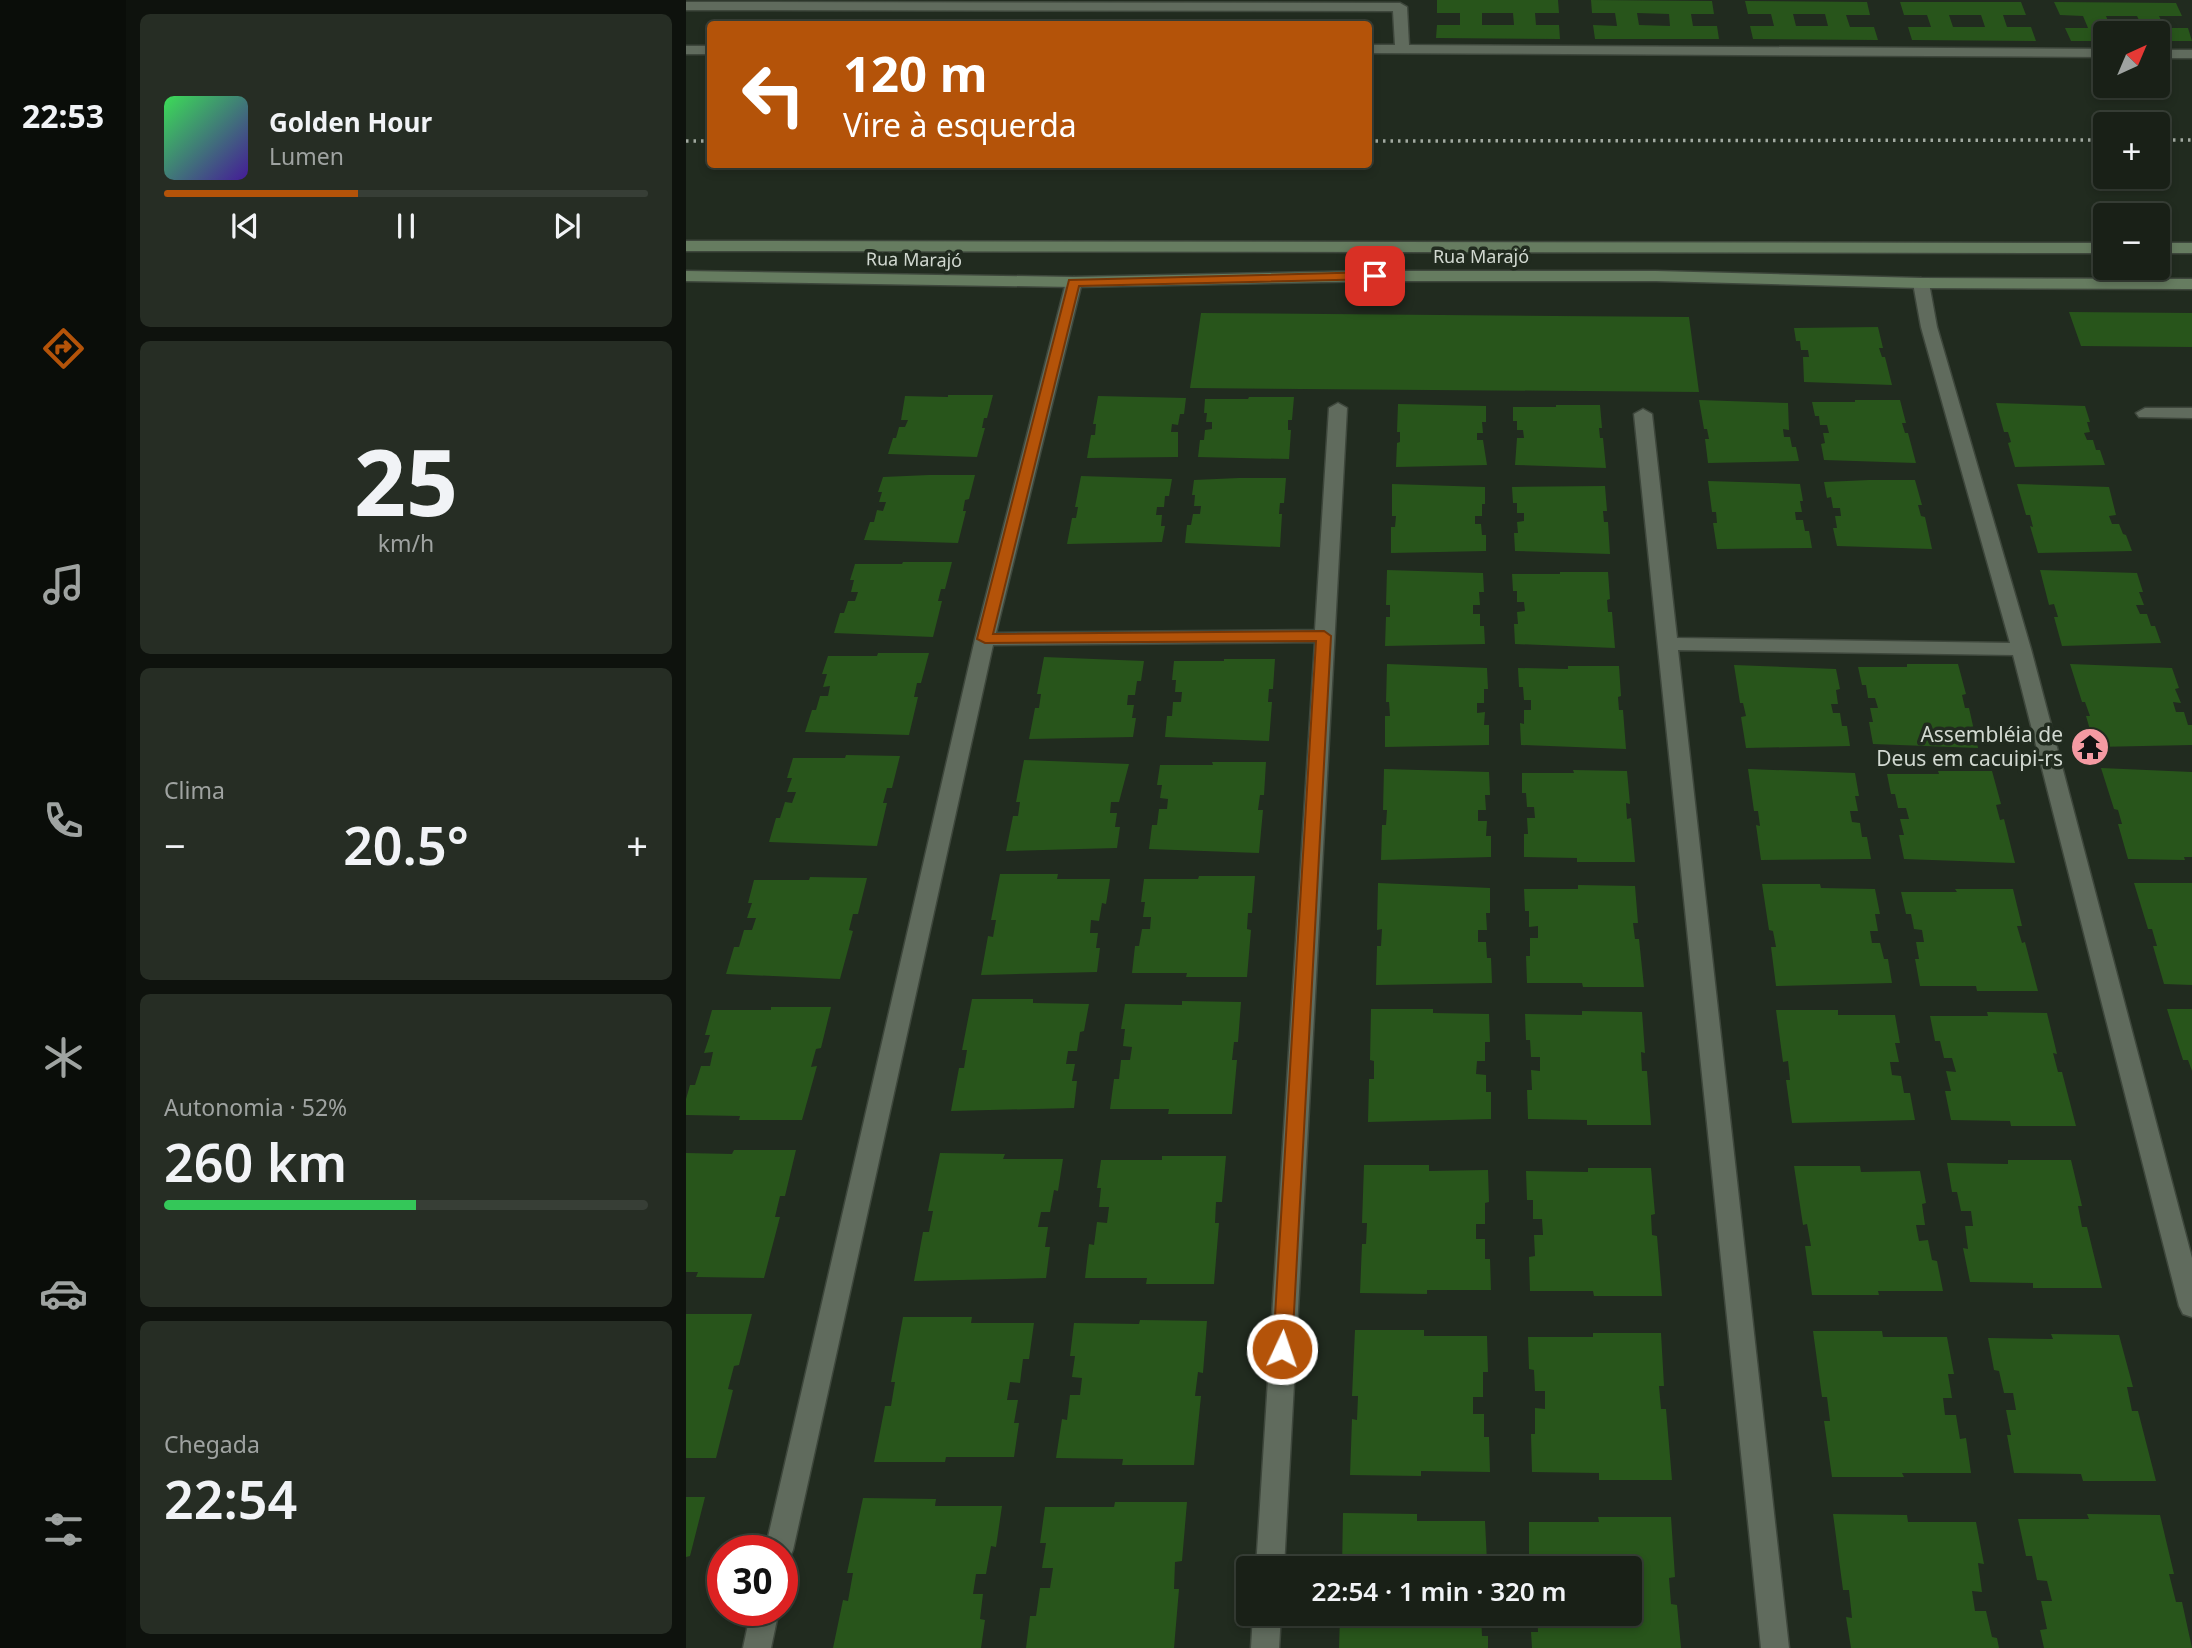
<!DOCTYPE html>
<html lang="pt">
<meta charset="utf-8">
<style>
body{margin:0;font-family:"Noto Sans",sans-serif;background:#262d24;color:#f1f3f6;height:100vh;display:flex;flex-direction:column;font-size:26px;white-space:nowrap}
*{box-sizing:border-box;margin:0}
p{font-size:23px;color:#9fa3a1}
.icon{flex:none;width:38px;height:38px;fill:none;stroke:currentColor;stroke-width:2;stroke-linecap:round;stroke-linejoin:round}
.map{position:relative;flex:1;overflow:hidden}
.sheet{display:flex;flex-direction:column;gap:14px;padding:14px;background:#0e120d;width:560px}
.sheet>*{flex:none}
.hud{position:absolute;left:21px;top:21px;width:665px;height:147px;border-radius:7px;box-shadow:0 4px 10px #0003,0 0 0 2px #373e36;background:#b45309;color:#fff;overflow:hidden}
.needle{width:46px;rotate:44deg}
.controls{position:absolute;left:1407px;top:21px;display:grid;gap:14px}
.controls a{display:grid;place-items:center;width:77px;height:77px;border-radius:7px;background:#192017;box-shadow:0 4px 10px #0003,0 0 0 2px #373e36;font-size:35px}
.speed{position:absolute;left:21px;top:1535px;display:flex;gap:14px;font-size:35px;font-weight:700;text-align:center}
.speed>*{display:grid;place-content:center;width:91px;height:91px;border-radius:50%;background:#192017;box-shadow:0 4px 10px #0003,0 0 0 2px #373e36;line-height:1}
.speed .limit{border:10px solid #d22;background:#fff;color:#111}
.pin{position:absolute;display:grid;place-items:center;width:60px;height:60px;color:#fff;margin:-30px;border-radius:14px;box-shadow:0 4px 10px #0006}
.me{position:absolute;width:77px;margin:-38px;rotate:3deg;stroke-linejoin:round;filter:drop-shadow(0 0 5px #0008)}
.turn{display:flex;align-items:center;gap:24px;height:147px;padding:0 21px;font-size:32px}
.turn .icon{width:91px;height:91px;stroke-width:2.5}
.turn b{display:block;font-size:49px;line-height:60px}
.big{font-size:52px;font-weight:600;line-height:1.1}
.sheet .widget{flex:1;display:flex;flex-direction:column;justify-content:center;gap:10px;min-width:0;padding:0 24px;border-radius:10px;background:#262d24}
.sheet .dial{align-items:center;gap:0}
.dial b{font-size:91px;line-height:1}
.song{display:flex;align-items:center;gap:21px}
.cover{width:84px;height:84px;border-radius:10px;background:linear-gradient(135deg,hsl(130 70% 55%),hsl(260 70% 35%))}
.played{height:7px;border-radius:4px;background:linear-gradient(90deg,#b45309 40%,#373e36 40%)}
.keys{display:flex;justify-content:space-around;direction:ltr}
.heat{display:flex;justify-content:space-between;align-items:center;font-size:38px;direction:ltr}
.charge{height:10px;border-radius:5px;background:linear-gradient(90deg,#34c759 52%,#373e36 0)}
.trip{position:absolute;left:550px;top:1556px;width:406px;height:70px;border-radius:7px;background:#192017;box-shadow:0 4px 10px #0003,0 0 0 2px #373e36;font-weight:600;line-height:70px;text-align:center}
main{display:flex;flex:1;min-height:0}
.tabs{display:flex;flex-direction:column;width:126px;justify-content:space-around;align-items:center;background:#0a0d09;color:#9fa3a1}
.tabs .icon{width:49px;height:49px}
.tabs .current{color:#b45309}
.tabs b{font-size:32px;color:#f1f3f6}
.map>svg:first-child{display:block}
.building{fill:#28551b;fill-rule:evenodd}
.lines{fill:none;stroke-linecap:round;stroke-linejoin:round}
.street-casing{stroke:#3e473c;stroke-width:3}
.secondary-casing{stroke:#3e473c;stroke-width:3}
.street{fill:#606b5d;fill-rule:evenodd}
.secondary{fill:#667c60;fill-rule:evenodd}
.rail{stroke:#a1a9a0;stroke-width:3.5;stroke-dasharray:2.5 5;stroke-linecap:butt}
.route{fill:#b45309;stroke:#753606;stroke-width:2}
.labels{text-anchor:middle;stroke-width:7;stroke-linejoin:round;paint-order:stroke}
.far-street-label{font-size:18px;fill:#d1d8d0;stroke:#212b1f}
.poi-label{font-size:21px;fill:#d1d8d0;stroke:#212b1f;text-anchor:end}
</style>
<main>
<nav class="tabs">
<b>22:53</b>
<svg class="icon current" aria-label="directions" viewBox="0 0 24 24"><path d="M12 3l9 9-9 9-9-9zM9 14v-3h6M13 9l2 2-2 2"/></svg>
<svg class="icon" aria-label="music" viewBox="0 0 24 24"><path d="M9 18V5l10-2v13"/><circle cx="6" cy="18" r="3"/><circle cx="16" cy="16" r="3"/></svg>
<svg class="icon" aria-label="phone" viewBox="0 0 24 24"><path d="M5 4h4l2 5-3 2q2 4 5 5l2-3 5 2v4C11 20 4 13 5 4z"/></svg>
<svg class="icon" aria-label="climate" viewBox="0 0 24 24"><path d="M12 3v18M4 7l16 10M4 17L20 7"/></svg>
<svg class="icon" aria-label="car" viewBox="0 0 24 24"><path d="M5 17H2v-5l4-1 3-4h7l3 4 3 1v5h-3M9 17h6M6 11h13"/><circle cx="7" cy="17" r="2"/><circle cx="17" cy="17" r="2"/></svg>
<svg class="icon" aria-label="filters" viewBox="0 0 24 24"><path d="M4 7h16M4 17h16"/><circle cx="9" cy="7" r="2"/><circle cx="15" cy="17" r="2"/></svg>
</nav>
<section class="sheet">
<div class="widget">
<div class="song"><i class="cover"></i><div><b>Golden Hour</b><p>Lumen</p></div></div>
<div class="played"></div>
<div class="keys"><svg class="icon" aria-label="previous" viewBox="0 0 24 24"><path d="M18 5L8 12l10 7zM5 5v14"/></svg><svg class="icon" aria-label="pause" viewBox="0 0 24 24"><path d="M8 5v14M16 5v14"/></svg><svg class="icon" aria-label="next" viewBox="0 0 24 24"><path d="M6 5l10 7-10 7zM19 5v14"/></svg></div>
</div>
<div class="widget dial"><b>25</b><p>km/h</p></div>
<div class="widget"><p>Clima</p>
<div class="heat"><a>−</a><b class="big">20.5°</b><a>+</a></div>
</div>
<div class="widget"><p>Autonomia · 52%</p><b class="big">260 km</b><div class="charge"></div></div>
<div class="widget"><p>Chegada</p><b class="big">22:54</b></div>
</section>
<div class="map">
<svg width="1506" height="1648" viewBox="0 0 1506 1648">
<rect width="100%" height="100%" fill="#212b1f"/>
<path class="building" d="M751 0H872L873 13H849L850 25H873L874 39 750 38 751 25H774V13H751ZM796 13H827L828 25H796Z
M905 0 1026 1 1028 14H1005L1007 26H1031L1033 39H909L907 25 931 26 929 13H906ZM951 13 983 14 984 26 953 25Z
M1059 1 1181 2 1184 15H1160L1164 27H1188L1192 40 1067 39 1064 26H1088L1085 14H1062ZM1107 14H1139L1142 26H1110Z
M1214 2H1335L1340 15H1317L1321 27H1345L1350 41 1226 40 1222 27H1245L1241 15H1218ZM1263 15H1295L1299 27H1267Z
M1368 2 1490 3 1496 16H1473L1479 28H1502L1506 41H1472V33H1419V41H1385L1379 28H1402L1397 16 1374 15ZM1420 16H1451L1457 28H1425Z
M1383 312 1506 313V347L1395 346Z
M515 313 1003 317 1013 392 504 388Z
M1192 327 1197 348H1193L1196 357H1199L1206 385 1118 382 1117 357H1123L1122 350H1115L1114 341H1110L1108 328Z
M262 395H307L301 418H298L296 428H299L291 457 202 454 207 438H210L213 427H219L222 420H215L219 396 262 397Z
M412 396 500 398 498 414H494L492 425 486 424 485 432H492V457L401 458 405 435H409L410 424H407Z
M563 397H608L606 420H602V430H605L603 459 512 457 514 440H518L519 430 526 429V422H520L521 413H518L519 399H562Z
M1013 400 1102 403 1103 430 1097 429 1098 437H1104L1106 447H1110L1113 461 1022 463 1019 439H1023L1021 429H1018Z
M1169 400H1214L1220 423H1216L1219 433H1222L1230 463 1138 460 1135 444 1139 443 1137 433H1143L1141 425H1134L1133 416H1129L1126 402H1169Z
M1310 403 1399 406 1404 422H1401L1404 432 1398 433 1401 440H1407L1410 450H1414L1419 465 1329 467 1322 443 1325 442 1322 432H1318Z
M712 404 800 406V422H796L797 433H791V440H797L801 465 710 467 711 443 714 442V432H711Z
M870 405H914L916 428H913L914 438H917L920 468 829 465 831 438H838L837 430H831V421H827V407H870Z
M243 475H289L283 499 279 500 277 511H280L272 543 178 540 184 522H188L191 510 197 511 200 502H193L196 492H192L197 477Z
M395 476 486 479 483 496H479L478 507H471L470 515H476L475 526H479L476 542 381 544 386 518H390L392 507H389Z
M553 478H600L598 503H594L593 514H596L594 547 499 543 501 525H505L507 514H514L515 506H508L509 495H506L508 480Z
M1183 480H1229L1236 505H1232L1235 516 1239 517 1246 549 1151 546 1147 528H1151L1149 516H1155L1154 508H1147L1145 497 1141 498 1138 482Z
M1022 481 1114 484 1117 501H1114L1116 512H1109L1110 520H1117L1119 531H1123L1126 548 1031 549 1027 523H1031L1030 512H1026Z
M706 484 799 487V504H796V516H789V524H795L796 535H800V551L705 553V527H709L710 516H706Z
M1331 484 1423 487 1430 515 1423 516 1426 524H1433L1437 534 1440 535 1446 551 1352 553 1344 526 1347 527 1344 515H1340Z
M919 486 921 511H917L918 522H922L924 554 829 551 828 533H832L831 522 838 521V513H831V503H827L826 487Z
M217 562H266L259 589H255L252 601H256L247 637 148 633 154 613H158L162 601H169L172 592H165L168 580H164L169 564H216Z
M701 570 797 573 798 592H793L794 605H787V614H794V626H798L799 644 699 646 700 617H704V605H700Z
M1354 570 1451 573 1457 592H1453L1458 605H1450L1454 614H1461L1465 626H1469L1475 643 1376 646 1368 617H1372L1368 604 1363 605Z
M874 572H922L924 599 921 600 922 612H926L929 648 829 644 828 624H832L831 612 839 611 838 602H831V591H827L826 574H874Z
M192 653H243L235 683H231L228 697H232L223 735 119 732 126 710H130L134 696H142L144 686 137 687 141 674H136L142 656H191Z
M358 657 458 661 455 681H451L449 695H442L441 705H448L446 718H450L447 737 343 739 349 708H353L355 694H351Z
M538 659H589L587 689H583L582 702H586L583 741 479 737 481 716H486L487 702H495L496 692H489L490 680H486L488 661H538Z
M701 664 801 668 802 689H798V703H791V713L799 712 798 725H803V745L699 747V716H704L703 702H700Z
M1221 664H1272L1280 694 1276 695 1279 708H1283L1292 748 1187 744 1183 722H1187L1184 708H1192L1189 698H1182L1180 685H1176L1172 667H1221Z
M1384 664 1486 668 1493 688 1489 689 1495 703 1487 702 1490 712H1498L1502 725H1506V745L1409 747 1400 716H1404L1399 702H1396Z
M1048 665 1150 669 1154 689 1150 690 1152 704H1145L1147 713H1154L1156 726H1161L1164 746 1060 748 1055 717 1060 716 1057 703H1054Z
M882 666H933L935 696 932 697 933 710H937L940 749 835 745 834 723 838 724V710H845V700H838L837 687H833L832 668 882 669Z
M160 755 214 756 206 788H201L197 803H201L191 846 83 842 90 818H94L99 802 106 803 110 792H101L106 778H101L107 758H159Z
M338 760 443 764 433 802H425L424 813H431L429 827H434L431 848 320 851 327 816H332L334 802H330Z
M526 762H580L578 795H574L572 810H577L573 853 463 849 466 825H471L473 809H481L482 799 474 798 476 785H471L474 765H527Z
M1415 768 1506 772V857H1498L1499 860 1442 859 1432 824H1436L1432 810 1428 809Z
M698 769 803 772 804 795H799L800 810H792V821H801L800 836H805V857L695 860 696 825H700L701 810H697Z
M1062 769 1169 773 1173 796H1169L1172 811H1164L1166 822 1174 823 1176 837H1181L1185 859 1075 860 1070 825 1074 826 1072 811H1068Z
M887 770 941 771 944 804 940 803 941 819 945 818 949 862H891V858L838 857V834H842L841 818H849L848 807H841L840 793H836V773H888Z
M1252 771H1306L1315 804 1310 805 1314 820 1318 819 1329 863 1218 859 1213 835H1218L1214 819H1223L1220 808H1212L1209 794H1205L1201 774H1253Z
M314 874H372L371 879H424L420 904 416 903 413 921 405 920 404 933H412L410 948H414L411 972 295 975 302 936 307 937 310 920H305Z
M513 876H569L566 913H562L561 929 565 930 561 977H500L501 973H446L449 946H453L456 929H464L465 917H457L459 902H455L458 879H512Z
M124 877 181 878 172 914H167L163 930 167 931 154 979 40 974 48 947H53L58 930H66L70 918H61L66 903H62L68 880H123Z
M692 883 804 888V913H800L801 930H792V942H800L801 958H805L806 983 690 985 691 946H695L696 929 691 930Z
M1448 883H1506V985L1478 984 1467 946H1471L1466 929H1462Z
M1076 884H1134L1135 888 1189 889 1194 914H1189L1192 931H1184L1186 943H1194L1198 959H1202L1206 983 1090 986 1085 947H1090L1087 931 1083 930Z
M892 885 949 886 952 923H947L949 939H953L958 987H897L896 983H841L840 956H844V938H852V926L843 927V911H839L838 889H892Z
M1269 889H1327L1336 926H1331L1336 943 1339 942 1352 991H1291L1290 986H1234L1229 959H1233L1230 942H1238L1236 930 1228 929 1225 914H1220L1215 892H1271Z
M286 999H347V1003L403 1004 398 1031 394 1032 391 1051H382L380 1064H389L386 1081H391L388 1108 265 1111 273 1068H278L281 1050H276Z
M496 1001 555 1002 552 1042H548L546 1060H551L546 1114H482L483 1109H424L428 1079H433L435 1060H444L446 1047 437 1046 439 1029H435L439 1004 496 1005Z
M85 1007H145L135 1048 130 1049 125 1067 131 1066 116 1120H53L54 1116 0 1115V1099L4 1085H9L15 1066H24L27 1052 18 1053 24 1035H19L26 1010H85Z
M685 1009H747V1013L803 1014 804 1042H799V1061H791L790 1074 800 1075V1092H805V1119L682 1122 683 1079H688V1061L684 1060Z
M1481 1009H1506V1071L1502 1060H1497Z
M1090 1010H1152V1015H1209L1214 1043H1209L1213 1062H1204L1206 1075 1215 1076 1218 1093H1224L1229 1120 1106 1123 1100 1080H1104L1102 1061 1097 1062Z
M896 1011 956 1012 959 1053 955 1052 956 1071H961L965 1125H901V1120L842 1119 841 1090H846L845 1070 854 1071V1057H845L844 1040H840L839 1014 896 1015Z
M1301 1012 1361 1013 1371 1054 1367 1053 1372 1072H1376L1390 1126H1325L1324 1121 1265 1120 1259 1091H1265L1260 1071 1270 1072 1266 1058H1258L1254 1041H1249L1244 1016H1302Z
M48 1150H110L99 1196H94L89 1217H94L78 1278 10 1277 12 1272H0V1153L46 1154Z
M254 1153 319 1154 317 1159H377L372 1191 368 1190 364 1212H355L352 1227H362L359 1247H364L360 1278 228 1281 237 1232H243L247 1211H242Z
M476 1156H540L536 1202H530L529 1223H533L528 1284H460L461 1278H399L403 1244 408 1245 411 1222 421 1223 423 1207H413L415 1188H411L415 1160H476Z
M1322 1160H1385L1396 1206H1392L1396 1227H1401L1416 1288H1347V1283L1284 1282 1277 1248 1282 1249 1279 1226H1287L1285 1211H1275L1271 1192H1266L1261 1163 1322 1164Z
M678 1165H743V1171L802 1170 803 1202 799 1203V1224H790V1239H799V1259H804L805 1290H741V1294L674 1293 676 1244H680L681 1223H676Z
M1108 1166H1174L1175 1172 1234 1171 1240 1203 1236 1204 1239 1225H1230L1233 1241 1242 1240 1246 1260 1251 1261 1257 1291H1192L1193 1295H1126L1119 1246H1125L1121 1224 1117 1225Z
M902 1168H965L969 1214 965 1215 966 1235 971 1236 976 1296H908L907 1291H844L843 1257 849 1256 848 1235H857L856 1219H847V1200H841L840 1171 902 1172Z
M0 1314H66L53 1365 48 1366 42 1389 47 1390 30 1458H0Z
M217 1317H286L285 1323H348L343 1359H337L334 1383 324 1382 321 1400H332L328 1423H333L328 1457H260L259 1462H188L199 1406H205L209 1382H205Z
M454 1320 521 1321 517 1373 512 1372 509 1396H515L508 1465H436L437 1459 370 1458 376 1419 381 1420 384 1395H394L396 1378 386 1377 389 1356H384L388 1323 453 1324Z
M669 1330H738V1336H801L802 1372H797V1397H787V1414H798V1437H803L804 1472 735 1471V1476L664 1475 666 1419 671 1420 672 1396H666Z
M1127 1331H1196L1197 1337H1261L1268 1374H1262L1266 1398H1257L1259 1415H1270L1274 1439 1280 1438 1285 1473H1216L1218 1477H1146L1138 1421H1144L1141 1397H1136Z
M907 1333H975L978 1386H973L975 1409H980L986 1480H913V1473L846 1472 845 1434H849V1408L859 1409V1391H849L848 1370 843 1369 842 1337H907Z
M1365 1334 1433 1335 1447 1387H1441L1446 1411H1452L1470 1481H1397L1395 1474 1328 1473 1321 1435H1325L1320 1410H1330L1327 1393H1318L1313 1371 1308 1370 1302 1338 1367 1339Z
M0 1497H19L4 1556 0 1557Z
M177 1498 250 1499 249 1506H316L310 1547 305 1546 300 1574H290L287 1594H297L294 1619 299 1620 295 1648H147L157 1600 162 1601 167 1573H161Z
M429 1502H501L496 1561 489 1562 488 1589H493L488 1648H340L344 1616H350L354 1588H364L367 1568H356L360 1543H354L359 1507H428Z
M657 1513 731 1514V1521H799L801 1562H795V1568H656Z
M1147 1514 1221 1515 1222 1522H1290L1298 1564 1292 1563 1296 1592 1286 1591 1289 1611H1300L1306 1637 1311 1638 1313 1648H1165L1160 1617 1166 1618 1163 1590H1157Z
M1401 1514 1474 1515 1488 1574H1483L1490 1602H1496L1506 1648H1358L1354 1630 1361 1629 1355 1601H1366L1361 1581 1351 1580 1346 1556H1340L1332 1519H1403Z
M912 1517H985L989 1577 983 1578 985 1604 991 1605 995 1648H846L845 1632H852L851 1614H943V1568H849V1558H843V1522H913Z
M660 1614H795L796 1636H802V1648H653L654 1616H660Z"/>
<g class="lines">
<defs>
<path id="street" d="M0 2 714 3 721 7 723 45 1419 49V57L682 53V45H709L707 11 0 10Z
M0 46H24V54H0Z
M1472 50H1506V58H1472Z
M388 277 396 282 310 633 629 630 643 408 652 403 661 408 598 1568H570L629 642 307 645 107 1550 103 1559 96 1562V1550H79L289 639 380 282Z
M1235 278 1243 283 1251 327 1345 649 1506 1258V1317L1497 1314 1493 1306 1327 655 992 650 1103 1648H1075L948 414 957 409 966 414 991 638 1324 643 1235 327 1227 283Z
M1459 408H1506V418L1453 417 1450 413Z
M65 1610H93L85 1648H57Z
M567 1614H595L593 1648H565Z"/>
<path id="secondary" d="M0 241 1419 243V253L0 251Z
M1472 243H1506V253H1472Z
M0 271 388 277 689 271H970L1235 278 1506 279V289L1235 288 970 281H689L388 287 0 281Z"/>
</defs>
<use href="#street" class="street-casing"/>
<use href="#secondary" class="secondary-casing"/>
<use href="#street" class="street"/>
<use href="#secondary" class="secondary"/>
<path class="rail" d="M1472 140H1506
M0 141H24
M682 141 1419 140"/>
</g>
<path class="route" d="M689 272 695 276 693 279 393 286 307 634 638 631 645 636 606 1349 603 1355 596 1357 589 1355 587 1349 630 641 299 643 291 639 383 280Z"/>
<defs>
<symbol id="temple-disc" viewBox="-11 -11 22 22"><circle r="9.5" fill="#f49aa2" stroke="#212b1f"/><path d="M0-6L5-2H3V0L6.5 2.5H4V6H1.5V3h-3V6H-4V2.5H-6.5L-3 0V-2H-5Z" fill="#111"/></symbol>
</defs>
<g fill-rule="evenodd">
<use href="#temple-disc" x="1382" y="725" width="44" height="44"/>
</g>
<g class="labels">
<g class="far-street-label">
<text x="795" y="263">Rua Marajó</text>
<text transform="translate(228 260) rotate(1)" y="6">Rua Marajó</text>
</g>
<g class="poi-label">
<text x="1377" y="742">Assembléia de<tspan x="1377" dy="24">Deus em cacuipi-rs</tspan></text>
</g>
</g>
</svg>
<div class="controls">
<a><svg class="needle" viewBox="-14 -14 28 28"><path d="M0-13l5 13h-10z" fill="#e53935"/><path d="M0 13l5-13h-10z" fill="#9fa3a1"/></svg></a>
<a>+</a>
<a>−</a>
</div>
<div class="speed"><div class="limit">30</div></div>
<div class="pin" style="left:689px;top:276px;background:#d93025"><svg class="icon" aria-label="arrive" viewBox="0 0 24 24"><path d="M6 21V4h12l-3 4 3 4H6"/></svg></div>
<svg class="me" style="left:596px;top:1349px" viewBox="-20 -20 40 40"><circle r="17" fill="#b45309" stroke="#fff" stroke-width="3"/><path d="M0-11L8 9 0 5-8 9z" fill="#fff"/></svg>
<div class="trip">22:54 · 1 min · 320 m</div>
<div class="hud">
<div class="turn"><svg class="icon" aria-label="left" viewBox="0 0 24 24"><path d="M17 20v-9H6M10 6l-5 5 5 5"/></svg><div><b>120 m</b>Vire à esquerda</div></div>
</div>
</div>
</main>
